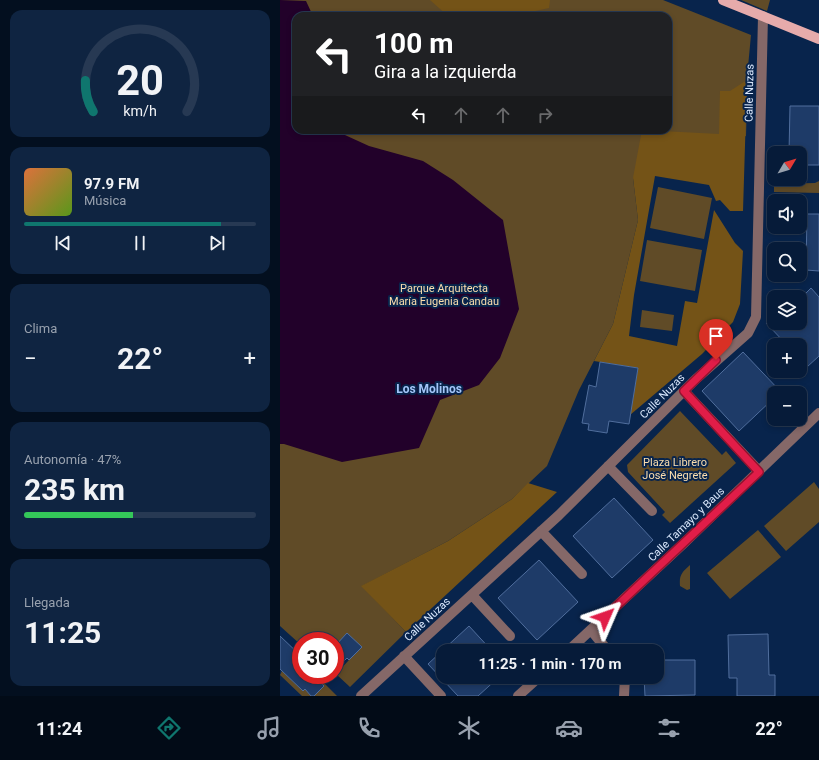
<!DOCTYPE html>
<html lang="es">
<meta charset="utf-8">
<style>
body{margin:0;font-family:Roboto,sans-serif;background:#0f2441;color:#f1f3f6;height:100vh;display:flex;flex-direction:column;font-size:15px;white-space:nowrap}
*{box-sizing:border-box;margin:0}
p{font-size:13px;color:#98a1ae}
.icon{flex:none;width:22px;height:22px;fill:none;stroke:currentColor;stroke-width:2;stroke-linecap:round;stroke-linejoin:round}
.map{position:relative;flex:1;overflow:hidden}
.panel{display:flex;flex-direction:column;gap:10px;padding:10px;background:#030f1f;width:280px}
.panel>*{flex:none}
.banner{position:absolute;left:12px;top:12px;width:380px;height:122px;border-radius:12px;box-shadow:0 2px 6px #0003,0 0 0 1px #273953;background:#202124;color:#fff;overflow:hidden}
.needle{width:26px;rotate:52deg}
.fabs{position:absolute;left:487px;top:146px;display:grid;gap:8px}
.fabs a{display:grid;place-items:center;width:40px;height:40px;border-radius:8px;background:#061b39;box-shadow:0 2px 6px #0003,0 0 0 1px #273953;font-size:20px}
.speed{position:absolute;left:12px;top:632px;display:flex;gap:8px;font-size:20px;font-weight:700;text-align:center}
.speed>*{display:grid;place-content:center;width:52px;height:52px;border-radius:50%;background:#061b39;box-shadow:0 2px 6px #0003,0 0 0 1px #273953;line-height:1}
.speed .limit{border:6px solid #d22;background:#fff;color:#111}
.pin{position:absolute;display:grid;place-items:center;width:34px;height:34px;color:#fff;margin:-41px -17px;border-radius:50% 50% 50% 0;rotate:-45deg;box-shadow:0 0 4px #0007}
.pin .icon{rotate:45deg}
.me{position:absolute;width:44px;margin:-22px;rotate:47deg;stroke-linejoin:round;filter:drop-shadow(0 0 3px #0008)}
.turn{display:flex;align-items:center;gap:14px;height:84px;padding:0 16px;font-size:18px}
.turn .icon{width:52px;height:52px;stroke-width:2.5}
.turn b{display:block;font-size:28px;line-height:34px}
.lanes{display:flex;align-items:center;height:38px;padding:0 16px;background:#0003;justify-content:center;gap:20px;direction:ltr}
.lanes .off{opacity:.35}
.big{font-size:30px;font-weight:700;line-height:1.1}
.panel .tile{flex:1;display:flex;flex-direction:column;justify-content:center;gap:6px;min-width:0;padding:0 14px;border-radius:12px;background:#0f2441}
.panel .dial{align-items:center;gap:0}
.dial svg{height:104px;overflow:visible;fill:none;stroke:#273953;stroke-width:7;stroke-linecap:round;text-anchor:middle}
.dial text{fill:#f1f3f6;stroke:none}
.song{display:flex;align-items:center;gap:12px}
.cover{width:48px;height:48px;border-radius:6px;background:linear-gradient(135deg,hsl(20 70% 55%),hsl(90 70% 35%))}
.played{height:4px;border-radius:2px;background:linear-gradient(90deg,#0f766e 85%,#273953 85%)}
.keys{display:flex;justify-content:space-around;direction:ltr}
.heat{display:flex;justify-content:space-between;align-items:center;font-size:22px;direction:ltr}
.charge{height:6px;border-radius:3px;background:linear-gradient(90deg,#34c759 47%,#273953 0)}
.trip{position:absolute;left:156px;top:644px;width:228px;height:40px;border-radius:12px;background:#061b39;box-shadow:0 2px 6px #0003,0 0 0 1px #273953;font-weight:700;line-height:40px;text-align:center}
.tab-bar{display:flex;height:64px;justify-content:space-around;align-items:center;background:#020b17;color:#98a1ae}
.tab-bar .icon{width:28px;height:28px}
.tab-bar .current{color:#0f766e}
.tab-bar b{font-size:18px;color:#f1f3f6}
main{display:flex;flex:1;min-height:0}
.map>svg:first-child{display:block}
.green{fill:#604b27;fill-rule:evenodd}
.forest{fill:#745317}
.water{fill:#22012a}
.building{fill:#1e3b68;stroke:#506e9d}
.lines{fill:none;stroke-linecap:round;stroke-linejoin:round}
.minor{stroke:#856868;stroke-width:10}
.major{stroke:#e6abab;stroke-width:10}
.route-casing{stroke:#92132f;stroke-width:10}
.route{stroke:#e11d48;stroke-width:7}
.labels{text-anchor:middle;stroke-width:4;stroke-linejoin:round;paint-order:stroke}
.street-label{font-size:11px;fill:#dae8fd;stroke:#08244c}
.park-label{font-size:11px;fill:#fcdeae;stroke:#08244c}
.neighbourhood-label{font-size:12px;font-weight:bold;fill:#a4c6f9;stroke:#08244c}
</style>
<main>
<section class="panel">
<div class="tile dial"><svg viewBox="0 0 100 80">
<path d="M14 69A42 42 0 1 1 86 69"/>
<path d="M14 69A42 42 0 0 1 8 45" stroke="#0f766e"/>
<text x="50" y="56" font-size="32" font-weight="700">20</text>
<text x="50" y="72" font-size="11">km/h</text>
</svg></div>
<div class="tile">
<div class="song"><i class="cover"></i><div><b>97.9 FM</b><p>Música</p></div></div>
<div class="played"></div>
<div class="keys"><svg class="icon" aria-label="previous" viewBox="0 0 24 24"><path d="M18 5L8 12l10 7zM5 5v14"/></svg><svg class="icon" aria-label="pause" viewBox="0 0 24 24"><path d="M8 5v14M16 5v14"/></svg><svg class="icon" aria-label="next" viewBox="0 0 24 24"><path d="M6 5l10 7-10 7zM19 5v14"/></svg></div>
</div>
<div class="tile"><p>Clima</p>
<div class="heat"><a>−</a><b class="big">22°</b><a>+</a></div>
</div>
<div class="tile"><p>Autonomía · 47%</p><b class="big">235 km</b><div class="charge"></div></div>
<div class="tile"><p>Llegada</p><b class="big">11:25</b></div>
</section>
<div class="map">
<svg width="539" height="696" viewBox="0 0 539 696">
<rect width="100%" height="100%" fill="#08244c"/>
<path class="green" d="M0 0H383L471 35 468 67 466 136 353 178 358 220 333 324 299 390 267 466 232 499 168 541 82 586 126 632 70 687 56 674 81 647 55 646V641H21V645L0 626ZM16 16H388V130H16Z
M461 0H490L487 11Z
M539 181V193L494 192V184L535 183Z
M378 187 432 198 424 239 370 228Z
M367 240 422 250 415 291 360 281Z
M362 310 394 315 392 331 360 327Z
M400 411 442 455 446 451 456 463 390 523 382 515 385 512 348 472 347 465Z
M534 482 539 489V522L506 551 484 526Z
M478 530 501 557 450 599 427 573Z
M410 565V589L407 590 400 586C399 575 402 572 410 565Z
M2 671 23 691 25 689 31 696H22L0 675Z
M37 676 57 696H34L43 686Z"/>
<path class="forest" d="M150 0H270L269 8 232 16H168Z
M467 80 463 211H450L440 200 436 201 429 185 375 176 354 295 349 336 397 346 405 301 417 303 434 210 455 243 463 251 460 304 453 322 422 354 350 415 358 368 314 361 333 324 358 220 353 178 362 130 439 134 440 91H450Z
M248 483 277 492 126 632 81 586 168 541 232 499Z"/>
<path class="water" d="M0 0 26 1 33 16H16V58L13 61 11 86 16 93V130H54L89 146 143 161 173 180 223 220 239 309 220 358 199 385 160 400 139 448 62 462 4 444H0Z"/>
<path class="building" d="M510 106H539V165H520V153H509Z
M527 214H539V271L526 270Z
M531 288 539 297V356L527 367 520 359V345H507L486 323H520V299Z
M463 352 501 392 494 393V398L459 431 422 391Z
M320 362 358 368 349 424 329 421 327 433 308 430 309 424 302 423 309 385 316 387Z
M334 498 373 540 332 578 293 536Z
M259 560 298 602 257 640 218 598Z
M189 626 212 651H163V677H219L198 696H178L148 664Z
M67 633 82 647 69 660 67 658 55 670V646Z
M488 634 489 675H495V696H457V678H449L448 635Z
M0 636 21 656V675H50L42 684 44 686 34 696H31L25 689 23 691 0 669Z
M377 660H415V695L365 696 364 677H377Z"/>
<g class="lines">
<path class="minor" d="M404 391 479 471
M328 466 372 511
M261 531 302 574
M192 595 230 636
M311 630 328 651
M288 651 403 544 539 413
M124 656 161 696
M81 696 279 515 416 379 468 333 476 317 483 16
M238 696 259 677
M344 696 345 677"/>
<path class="major" d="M443 0 539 39"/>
</g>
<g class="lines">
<defs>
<path id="route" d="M325 617 479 472 404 391 436 360"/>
</defs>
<use href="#route" class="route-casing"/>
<use href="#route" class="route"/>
</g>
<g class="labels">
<g class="street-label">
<text transform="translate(469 93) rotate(-89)" y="4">Calle Nuzas</text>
<text transform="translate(382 396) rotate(-45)" y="4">Calle Nuzas</text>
<text transform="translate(406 524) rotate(-44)" y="4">Calle Tamayo y Baus</text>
<text transform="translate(147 619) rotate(-43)" y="4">Calle Nuzas</text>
</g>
<g class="park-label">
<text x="164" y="292">Parque Arquitecta<tspan x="164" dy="13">María Eugenia Candau</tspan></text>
<text x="395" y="466">Plaza Librero<tspan x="395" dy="13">José Negrete</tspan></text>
</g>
<g class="neighbourhood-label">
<text x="149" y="393">Los Molinos</text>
</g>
</g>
</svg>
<div class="fabs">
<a><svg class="needle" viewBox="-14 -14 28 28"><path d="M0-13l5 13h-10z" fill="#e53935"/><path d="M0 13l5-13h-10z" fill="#98a1ae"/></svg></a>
<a><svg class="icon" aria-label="sound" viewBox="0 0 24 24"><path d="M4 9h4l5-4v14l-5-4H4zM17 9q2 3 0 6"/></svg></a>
<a><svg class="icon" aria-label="search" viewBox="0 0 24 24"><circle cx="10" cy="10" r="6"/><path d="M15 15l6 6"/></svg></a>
<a><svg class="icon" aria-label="layers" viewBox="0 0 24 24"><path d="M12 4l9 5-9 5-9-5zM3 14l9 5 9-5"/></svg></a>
<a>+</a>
<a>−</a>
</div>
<div class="speed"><div class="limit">30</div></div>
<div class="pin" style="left:436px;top:360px;background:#d93025"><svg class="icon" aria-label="arrive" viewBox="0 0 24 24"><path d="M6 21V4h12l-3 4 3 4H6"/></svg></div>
<svg class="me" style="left:325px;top:617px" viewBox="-20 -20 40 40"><path d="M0-17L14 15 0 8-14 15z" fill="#e11d48" stroke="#fff" stroke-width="4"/></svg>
<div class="trip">11:25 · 1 min · 170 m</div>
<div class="banner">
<div class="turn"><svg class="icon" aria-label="left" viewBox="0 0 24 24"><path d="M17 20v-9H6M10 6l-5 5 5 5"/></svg><div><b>100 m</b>Gira a la izquierda</div></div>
<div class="lanes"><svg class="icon" aria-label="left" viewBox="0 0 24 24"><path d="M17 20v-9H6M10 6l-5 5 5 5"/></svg><svg class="icon off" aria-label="ahead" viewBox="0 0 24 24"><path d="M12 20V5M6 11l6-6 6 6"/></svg><svg class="icon off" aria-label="ahead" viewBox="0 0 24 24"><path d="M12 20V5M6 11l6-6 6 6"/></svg><svg class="icon off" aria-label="right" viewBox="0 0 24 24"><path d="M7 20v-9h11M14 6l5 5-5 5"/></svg></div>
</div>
</div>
</main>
<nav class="tab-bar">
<b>11:24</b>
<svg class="icon current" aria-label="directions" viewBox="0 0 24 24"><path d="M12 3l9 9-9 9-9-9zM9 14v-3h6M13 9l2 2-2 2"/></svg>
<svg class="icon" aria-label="music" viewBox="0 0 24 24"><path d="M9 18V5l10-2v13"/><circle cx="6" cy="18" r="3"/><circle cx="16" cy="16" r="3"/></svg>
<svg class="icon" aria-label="phone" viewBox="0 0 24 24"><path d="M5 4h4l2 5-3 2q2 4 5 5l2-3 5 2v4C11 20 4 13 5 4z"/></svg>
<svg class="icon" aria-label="climate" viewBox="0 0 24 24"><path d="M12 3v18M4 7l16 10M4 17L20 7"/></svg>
<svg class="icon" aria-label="car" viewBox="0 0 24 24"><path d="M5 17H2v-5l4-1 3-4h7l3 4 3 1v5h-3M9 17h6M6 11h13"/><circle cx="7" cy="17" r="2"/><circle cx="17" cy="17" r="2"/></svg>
<svg class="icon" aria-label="filters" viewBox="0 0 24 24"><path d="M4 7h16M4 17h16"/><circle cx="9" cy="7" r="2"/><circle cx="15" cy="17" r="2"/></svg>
<b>22°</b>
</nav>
